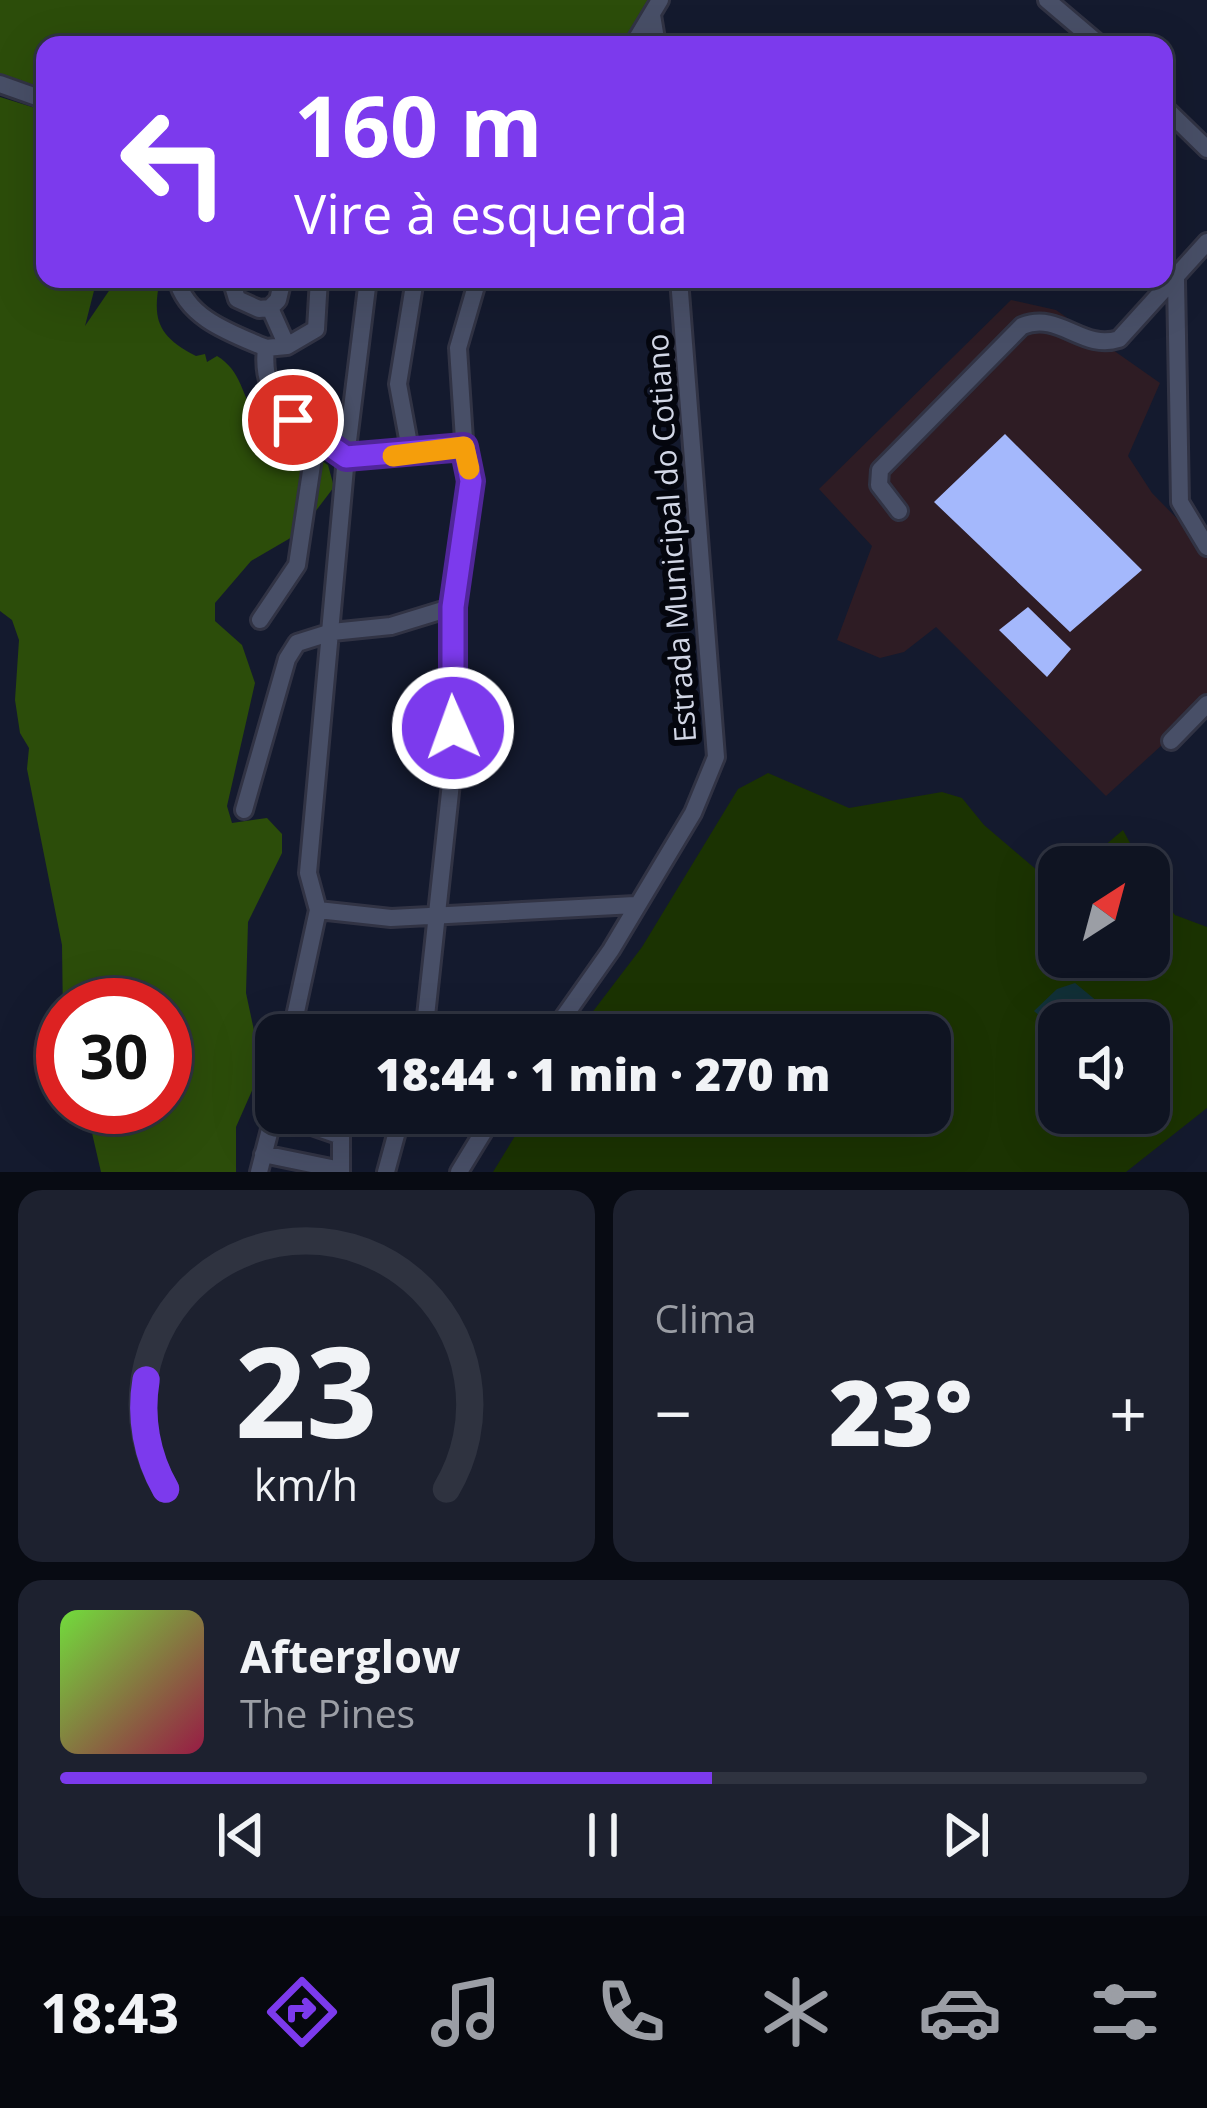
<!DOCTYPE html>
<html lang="pt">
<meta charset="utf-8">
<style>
body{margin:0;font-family:"Open Sans",sans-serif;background:#1d212f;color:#f1f3f6;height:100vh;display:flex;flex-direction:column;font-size:45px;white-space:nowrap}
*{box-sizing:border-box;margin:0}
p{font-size:39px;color:#9b9ea5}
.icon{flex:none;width:66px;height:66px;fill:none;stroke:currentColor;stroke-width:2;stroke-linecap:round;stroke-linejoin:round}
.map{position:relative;height:1172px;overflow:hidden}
.side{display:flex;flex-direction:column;gap:18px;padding:18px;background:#080b13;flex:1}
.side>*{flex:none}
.top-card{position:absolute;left:36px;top:36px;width:1137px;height:252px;border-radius:24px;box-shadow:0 12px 48px #0002,0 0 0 3px #2f3340;background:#7c3aed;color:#fff;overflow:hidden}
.needle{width:78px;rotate:36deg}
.buttons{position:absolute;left:1038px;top:846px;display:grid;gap:24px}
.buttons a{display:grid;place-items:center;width:132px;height:132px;border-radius:24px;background:#0f1422;box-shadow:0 12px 48px #0002,0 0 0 3px #2f3340;font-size:60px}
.speed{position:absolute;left:36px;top:978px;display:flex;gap:24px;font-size:60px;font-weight:700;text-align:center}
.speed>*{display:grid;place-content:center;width:156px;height:156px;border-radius:50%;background:#0f1422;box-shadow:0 12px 48px #0002,0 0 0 3px #2f3340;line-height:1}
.speed .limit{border:18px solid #d22;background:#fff;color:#111}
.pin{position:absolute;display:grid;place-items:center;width:102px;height:102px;color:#fff;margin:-51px;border:6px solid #fff;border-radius:50%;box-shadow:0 3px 12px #0007}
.me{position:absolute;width:132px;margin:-66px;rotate:358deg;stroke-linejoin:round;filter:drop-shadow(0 0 9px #0008)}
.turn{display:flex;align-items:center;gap:42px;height:252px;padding:0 60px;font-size:54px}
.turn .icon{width:156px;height:156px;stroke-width:2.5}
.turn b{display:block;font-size:84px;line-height:102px}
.big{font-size:90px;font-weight:800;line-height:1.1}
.side .widget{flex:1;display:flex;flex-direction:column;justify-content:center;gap:18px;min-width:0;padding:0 42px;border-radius:24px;background:#1d212f}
.side .dial{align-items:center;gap:0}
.dial svg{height:312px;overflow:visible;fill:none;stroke:#2f3340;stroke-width:7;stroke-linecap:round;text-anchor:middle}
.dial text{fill:#f1f3f6;stroke:none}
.song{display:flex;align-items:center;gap:36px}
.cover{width:144px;height:144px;border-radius:18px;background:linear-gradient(135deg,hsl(100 70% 55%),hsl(340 70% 35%))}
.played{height:12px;border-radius:6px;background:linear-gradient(90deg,#7c3aed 60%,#2f3340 60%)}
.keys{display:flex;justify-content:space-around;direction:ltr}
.heat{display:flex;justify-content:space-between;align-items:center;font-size:66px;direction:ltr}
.side .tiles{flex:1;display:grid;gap:18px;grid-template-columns:1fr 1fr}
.widget:last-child{grid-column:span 2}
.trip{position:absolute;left:255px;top:1014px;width:696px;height:120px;border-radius:24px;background:#0f1422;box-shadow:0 12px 48px #0002,0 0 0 3px #2f3340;font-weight:800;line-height:120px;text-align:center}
.menu{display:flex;height:192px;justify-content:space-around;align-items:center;background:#06080e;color:#9b9ea5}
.menu .icon{width:84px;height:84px}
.menu .selected{color:#7c3aed}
.menu b{font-size:54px;color:#f1f3f6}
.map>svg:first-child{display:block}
.industrial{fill:#2e1c24}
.green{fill:#1b3302;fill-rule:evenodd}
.forest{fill:#2c4d0a}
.water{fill:#12323a}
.building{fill:#a4b8fc}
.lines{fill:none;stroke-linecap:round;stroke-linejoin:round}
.minor-casing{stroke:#313344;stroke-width:22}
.minor{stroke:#484f67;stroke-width:16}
.route-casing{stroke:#51269a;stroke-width:30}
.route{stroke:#7c3aed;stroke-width:21}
.slow{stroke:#f59e0b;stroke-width:21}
.labels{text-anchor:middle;stroke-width:12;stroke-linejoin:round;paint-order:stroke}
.street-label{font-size:30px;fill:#d2d7e6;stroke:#04060e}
</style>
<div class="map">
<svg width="1207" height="1172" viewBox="0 0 1207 1172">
<rect width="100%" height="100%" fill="#141a2e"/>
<path class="industrial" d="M1011 300 1056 310 1160 383 1128 456 1152 493 1207 549V704L1106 796 936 627 904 652 880 658 837 640 872 546 819 489Z"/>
<path class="green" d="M768 773 849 808 942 792 962 798 984 825 1059 889V957H1149V883L1175 915 1207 927V1108L1126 1172H493L529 1113H930V1035H575L642 947 738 789ZM1059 1023H1149V1113H1059Z
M1123 830 1143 867H1100L1103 847Z"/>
<path class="forest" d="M0 0H657L625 45H45V93L0 79Z
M0 97 45 111V279H97L85 326 117 279H160C152 319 157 336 196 356L205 354 207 362 217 356C244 372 242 401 261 426 277 447 307 449 328 465L334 487 299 533 251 561 215 603V621L242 645 255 683 227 806 232 823 267 818 282 834V853L248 922 246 993 262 1068 236 1127V1172H101L86 1107H165V1005H63V1019L62 945 27 769 29 748 20 733 15 700 19 640 12 620 0 611Z"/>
<path class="water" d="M1075 983 1098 1002 1078 1023H1059V1033L1034 1011 1057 989Z"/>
<path class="building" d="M1005 434 1142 570 1070 632 934 502Z
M1028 607 1071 649 1047 677 999 630Z"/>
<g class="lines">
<defs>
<path id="minor" d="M1047 0 1100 45
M652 15 657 45
M633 45 660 0
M0 84 45 100
M1164 107 1207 149
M177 279C186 318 231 333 266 348 259 405 302 429 346 457L308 873 318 910 391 918 635 905
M231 279 237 299 259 309 270 308
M368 279 346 457 464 447
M1176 280 1180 502 1207 547
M270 308 287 346
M270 308 278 300 283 279
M266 348 287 346 316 329 319 279
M411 455 398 384 415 279
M899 511 879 485 880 470 1022 326C1060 311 1082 351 1119 339L1207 242
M260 620 297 565 316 438
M1171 741 1207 704
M244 810 287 659 297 643 332 632 391 626 453 607
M291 1035 318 910
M424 1035 454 755 453 607 469 516 458 348 478 279
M551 1035 611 950 693 813 716 757 679 279
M275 1113 341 1136V1172
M263 1154 341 1170
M259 1172 276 1106
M386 1172 402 1113
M459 1172 495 1113"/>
</defs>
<use href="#minor" class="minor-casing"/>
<use href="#minor" class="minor"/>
</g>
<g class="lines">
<defs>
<path id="route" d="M293 420 346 457 464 447 471 481 453 607V728"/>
</defs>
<use href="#route" class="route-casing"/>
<use href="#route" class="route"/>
<path class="slow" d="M393 456 464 447 469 469"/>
</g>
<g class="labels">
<g class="street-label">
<text transform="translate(672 538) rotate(-94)" y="10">Estrada Municipal do Cotiano</text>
</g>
</g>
</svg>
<div class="buttons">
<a><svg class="needle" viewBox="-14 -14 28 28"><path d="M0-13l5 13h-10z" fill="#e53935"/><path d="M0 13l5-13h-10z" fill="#9b9ea5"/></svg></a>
<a><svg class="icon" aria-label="sound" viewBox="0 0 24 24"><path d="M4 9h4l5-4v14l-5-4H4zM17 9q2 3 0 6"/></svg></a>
</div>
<div class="speed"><div class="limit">30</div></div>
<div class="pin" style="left:293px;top:420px;background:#d93025"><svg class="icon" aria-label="arrive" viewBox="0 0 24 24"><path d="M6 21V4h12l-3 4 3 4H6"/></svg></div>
<svg class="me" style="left:453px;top:728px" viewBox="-20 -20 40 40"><circle r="17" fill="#7c3aed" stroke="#fff" stroke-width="3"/><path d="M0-11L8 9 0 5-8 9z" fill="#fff"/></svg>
<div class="trip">18:44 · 1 min · 270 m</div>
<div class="top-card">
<div class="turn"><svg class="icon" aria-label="left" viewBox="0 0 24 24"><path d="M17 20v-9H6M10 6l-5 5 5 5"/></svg><div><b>160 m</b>Vire à esquerda</div></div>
</div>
</div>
<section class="side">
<div class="tiles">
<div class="widget dial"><svg viewBox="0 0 100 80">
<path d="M14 69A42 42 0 1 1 86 69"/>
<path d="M14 69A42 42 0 0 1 9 41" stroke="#7c3aed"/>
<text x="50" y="56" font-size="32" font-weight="700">23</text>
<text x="50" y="72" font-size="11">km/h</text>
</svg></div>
<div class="widget"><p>Clima</p>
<div class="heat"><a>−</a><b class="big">23°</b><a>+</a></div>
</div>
<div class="widget">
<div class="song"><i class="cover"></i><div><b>Afterglow</b><p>The Pines</p></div></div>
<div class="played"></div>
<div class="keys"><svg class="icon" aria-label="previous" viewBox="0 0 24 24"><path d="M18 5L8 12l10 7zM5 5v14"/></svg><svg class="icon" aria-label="pause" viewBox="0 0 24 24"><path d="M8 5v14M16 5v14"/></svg><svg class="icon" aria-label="next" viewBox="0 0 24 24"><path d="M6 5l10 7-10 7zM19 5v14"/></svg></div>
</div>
</div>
</section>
<nav class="menu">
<b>18:43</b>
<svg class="icon selected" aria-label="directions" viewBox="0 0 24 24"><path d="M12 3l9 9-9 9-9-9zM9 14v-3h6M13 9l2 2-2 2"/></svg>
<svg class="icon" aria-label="music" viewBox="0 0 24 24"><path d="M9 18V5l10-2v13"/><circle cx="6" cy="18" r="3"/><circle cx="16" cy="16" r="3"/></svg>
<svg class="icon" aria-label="phone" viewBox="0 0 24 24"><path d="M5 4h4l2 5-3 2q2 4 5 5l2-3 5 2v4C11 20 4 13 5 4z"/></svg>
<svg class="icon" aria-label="climate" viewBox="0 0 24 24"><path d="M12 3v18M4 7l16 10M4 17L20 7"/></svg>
<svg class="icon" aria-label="car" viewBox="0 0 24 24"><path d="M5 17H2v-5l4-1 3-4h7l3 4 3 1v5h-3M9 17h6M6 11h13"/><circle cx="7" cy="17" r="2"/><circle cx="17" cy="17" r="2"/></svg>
<svg class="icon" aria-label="filters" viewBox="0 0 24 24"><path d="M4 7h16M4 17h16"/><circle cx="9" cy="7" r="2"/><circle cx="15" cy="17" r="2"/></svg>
</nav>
